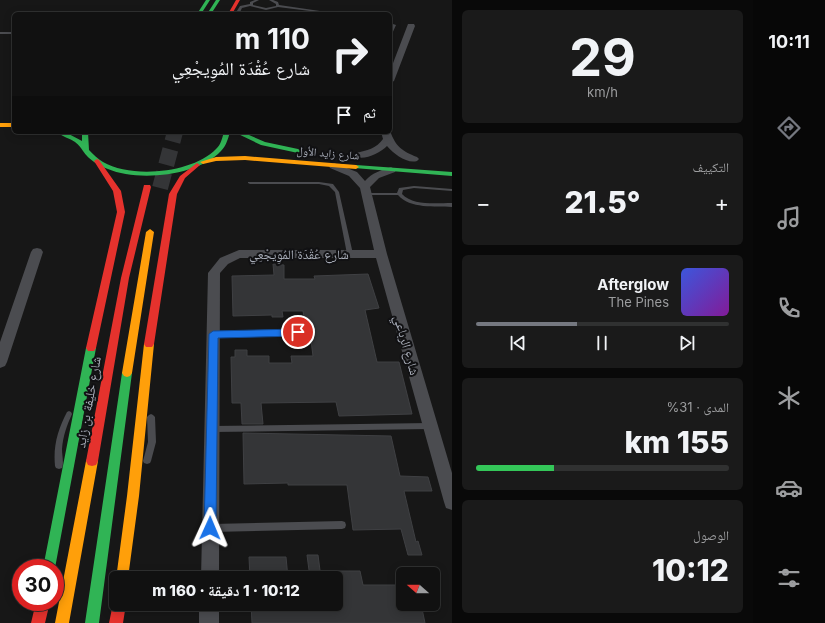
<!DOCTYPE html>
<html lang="ar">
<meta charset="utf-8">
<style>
body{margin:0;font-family:Inter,"Noto Naskh Arabic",sans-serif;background:#1a1a1a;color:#f1f3f6;direction:rtl;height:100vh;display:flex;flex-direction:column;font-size:15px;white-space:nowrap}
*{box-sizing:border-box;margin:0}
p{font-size:13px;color:#9c9d9f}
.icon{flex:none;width:22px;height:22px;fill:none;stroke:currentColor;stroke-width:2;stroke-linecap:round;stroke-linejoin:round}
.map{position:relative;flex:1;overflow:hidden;direction:ltr}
.sheet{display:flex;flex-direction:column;gap:10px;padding:10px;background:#090909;width:301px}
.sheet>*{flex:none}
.guide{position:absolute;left:12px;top:12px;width:380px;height:122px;border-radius:6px;box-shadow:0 2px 10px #0003,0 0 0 1px #303131;direction:rtl;background:#111;color:#f1f3f6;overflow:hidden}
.needle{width:26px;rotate:291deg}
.tools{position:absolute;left:396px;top:567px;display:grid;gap:8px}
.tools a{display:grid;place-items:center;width:44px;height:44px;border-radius:6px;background:#111;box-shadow:0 2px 10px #0003,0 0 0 1px #303131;font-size:20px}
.speed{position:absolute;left:12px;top:559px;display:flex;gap:8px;font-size:20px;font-weight:700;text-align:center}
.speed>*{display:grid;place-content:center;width:52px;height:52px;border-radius:50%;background:#111;box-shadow:0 2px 10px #0003,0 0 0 1px #303131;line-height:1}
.speed .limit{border:6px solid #d22;background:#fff;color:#111}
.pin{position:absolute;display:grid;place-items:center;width:34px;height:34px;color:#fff;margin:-17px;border:2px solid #fff;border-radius:50%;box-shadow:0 1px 4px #0007}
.me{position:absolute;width:44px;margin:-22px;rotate:1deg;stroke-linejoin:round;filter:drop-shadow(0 0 3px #0008)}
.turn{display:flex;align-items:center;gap:14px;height:84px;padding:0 16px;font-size:18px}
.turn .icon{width:52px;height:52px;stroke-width:2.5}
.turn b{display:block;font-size:28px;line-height:34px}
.then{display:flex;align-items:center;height:38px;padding:0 16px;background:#0003;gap:8px;font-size:15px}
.big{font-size:30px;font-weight:800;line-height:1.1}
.sheet .tile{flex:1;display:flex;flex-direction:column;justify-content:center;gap:6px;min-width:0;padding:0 14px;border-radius:6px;background:#1a1a1a}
.sheet .dial{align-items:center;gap:0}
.dial b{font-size:52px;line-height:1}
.song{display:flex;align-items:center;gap:12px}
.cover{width:48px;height:48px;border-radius:6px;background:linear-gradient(135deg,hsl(230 70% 55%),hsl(290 70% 35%))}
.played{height:4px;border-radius:2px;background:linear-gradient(90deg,#757880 40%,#303131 40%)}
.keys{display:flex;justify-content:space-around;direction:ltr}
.heat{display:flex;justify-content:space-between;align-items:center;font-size:22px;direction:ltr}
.charge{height:6px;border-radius:3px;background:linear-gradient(90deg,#34c759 31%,#303131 0)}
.trip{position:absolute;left:109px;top:571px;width:234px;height:40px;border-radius:6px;background:#111;box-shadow:0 2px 10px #0003,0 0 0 1px #303131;font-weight:800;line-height:40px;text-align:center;direction:rtl}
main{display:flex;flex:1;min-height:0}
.menu{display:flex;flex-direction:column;width:72px;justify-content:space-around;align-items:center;background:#070707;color:#9c9d9f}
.menu .icon{width:28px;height:28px}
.menu .current{color:#757880}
.menu b{font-size:18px;color:#f1f3f6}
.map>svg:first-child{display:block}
.building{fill:#343537;stroke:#3f4043}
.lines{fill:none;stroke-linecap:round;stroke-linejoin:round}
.highway-tunnel{stroke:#343537;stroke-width:16;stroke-dasharray:16 8;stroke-linecap:butt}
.lane{fill:#4b4c50;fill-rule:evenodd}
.street{fill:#4b4c50;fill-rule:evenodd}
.fast{fill:#30b455;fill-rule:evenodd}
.slow{fill:#ff9f0a;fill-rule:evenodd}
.jam{fill:#e5322d;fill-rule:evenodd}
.route{fill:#1a73e8;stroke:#114b97}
.labels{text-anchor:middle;stroke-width:4;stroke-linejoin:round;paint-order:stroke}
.far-street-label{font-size:11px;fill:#a8adb8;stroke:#111113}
.street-label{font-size:13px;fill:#a8adb8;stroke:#111113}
</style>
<main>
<nav class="menu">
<b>10:11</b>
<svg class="icon current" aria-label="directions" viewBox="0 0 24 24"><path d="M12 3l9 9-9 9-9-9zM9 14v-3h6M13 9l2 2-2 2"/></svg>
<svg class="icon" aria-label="music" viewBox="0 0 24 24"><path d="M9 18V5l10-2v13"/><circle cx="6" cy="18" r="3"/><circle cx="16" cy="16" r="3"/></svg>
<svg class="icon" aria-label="phone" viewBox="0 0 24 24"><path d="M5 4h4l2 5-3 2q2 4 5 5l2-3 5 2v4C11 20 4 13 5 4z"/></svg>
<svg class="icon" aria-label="climate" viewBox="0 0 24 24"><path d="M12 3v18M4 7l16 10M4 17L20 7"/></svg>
<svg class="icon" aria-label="car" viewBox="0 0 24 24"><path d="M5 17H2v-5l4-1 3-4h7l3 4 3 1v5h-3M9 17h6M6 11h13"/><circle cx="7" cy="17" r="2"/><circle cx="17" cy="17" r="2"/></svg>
<svg class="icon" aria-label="filters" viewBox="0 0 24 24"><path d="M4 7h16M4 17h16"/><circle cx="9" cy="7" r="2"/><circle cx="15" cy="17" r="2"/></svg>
</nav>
<section class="sheet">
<div class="tile dial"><b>29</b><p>km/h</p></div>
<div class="tile"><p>التكييف</p>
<div class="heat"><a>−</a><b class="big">21.5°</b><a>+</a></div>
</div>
<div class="tile">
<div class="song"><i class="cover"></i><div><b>Afterglow</b><p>The Pines</p></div></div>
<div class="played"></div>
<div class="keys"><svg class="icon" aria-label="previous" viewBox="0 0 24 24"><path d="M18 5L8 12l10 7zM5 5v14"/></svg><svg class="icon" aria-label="pause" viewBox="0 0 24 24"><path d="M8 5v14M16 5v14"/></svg><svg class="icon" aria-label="next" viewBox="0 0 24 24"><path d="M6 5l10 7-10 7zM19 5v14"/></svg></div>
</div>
<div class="tile"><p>المدى · 31%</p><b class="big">155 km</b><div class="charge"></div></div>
<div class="tile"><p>الوصول</p><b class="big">10:12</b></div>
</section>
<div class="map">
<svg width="452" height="623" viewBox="0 0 452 623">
<rect width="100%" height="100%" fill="#171717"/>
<path class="building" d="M273 264 284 265V279H315L314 276 368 274 379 308 365 310 377 362H399L412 414 339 416 336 402 261 403 263 424H242L241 403H232L231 357H235V350H247V356H269V363H292L291 356H313L308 317H304L303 311H282L283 317H272V315L233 316 232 276 274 275Z
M243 433 391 436 400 476 428 477 432 491H404L416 542 418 541 422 555H408L401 529 353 530 347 485H288V483L244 484Z
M307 555H318L321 578H310Z
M249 557H286L288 578H250Z
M336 571H360L363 585H403V604H421L425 623H252L251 604H336Z"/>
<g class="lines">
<path class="highway-tunnel" d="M160 188 175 132"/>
<path class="lane" d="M255 0H259L253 3V5L266 8 276 6V4L269 0H273L278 2 279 5 320 11 318 12 278 7 266 10 250 6 242 8 239 14H235L240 6 250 4V2Z
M393 24 396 25 392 34 390 35V30Z
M0 32H14V34H0Z
M248 182H319L333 184 339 192 353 254 352 255H348L347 254 335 192 329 186 319 184H250L248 183Z
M414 186 452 189V191L414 188 403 190 402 194C413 206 436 203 452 203V207C435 206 410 209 398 195H367L365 194 367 193H397L399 188Z
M298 330H300L301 332 300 334H298L213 336H211L210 334 211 332H213Z
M69 411 71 412 72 414C67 425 63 436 62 449 62 455 64 463 62 468L59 469 56 468 55 466C53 446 58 429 67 412Z
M151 414 153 415 155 417 156 442 151 461 150 463 147 464 144 463 143 461 148 442 147 417 149 415Z
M430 423 433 424 434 426 433 428 430 429 212 432 209 431 208 429 209 427 212 426Z
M342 521 345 522 346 525 345 528 342 529 212 532 209 531 208 528 209 525 212 524Z"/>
<path class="street" d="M408 24H414L415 26 394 81 390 83V71Z
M390 131C396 147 402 151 417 157L419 159 417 161C407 164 394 154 387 146 380 153 366 160 356 157L354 155 356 153C367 150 376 149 383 139L381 132Z
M334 163 357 172 365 181C372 173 381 170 391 167L396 170 395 172 379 178 370 187 387 254 452 473V510L446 508 444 502 376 258H240L228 264 220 273 219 578H201L208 273 220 258 239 250H374L360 188 349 176 330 168 329 166Z
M37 248 41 249 43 252 7 362 5 366 0 368V342L31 252 33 249Z
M199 604H219V623H199Z"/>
<path class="fast" d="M206 0H210L201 14H197Z
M216 0H220L211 14H207Z
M57 132H65L82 141V132H88L89 150C93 154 98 159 103 162 132 179 193 173 216 149 221 145 222 138 224 132H230C228 139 226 146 221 151 198 176 138 182 108 169 99 166 89 160 83 151 81 148 79 145 75 142 70 138 62 137 57 132Z
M234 132H242L265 142 298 149 301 151 298 153 261 145Z
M356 165 452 172V176L354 168V166Z
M91 344 94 345 96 348 55 568H43L86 348 88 345Z
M127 369 130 370 132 373 99 623H85L122 373 124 370Z"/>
<path class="slow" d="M0 123H14V127H0Z
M245 156 356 165 359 167 356 169 245 160 216 161 203 164 200 162 216 157Z
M150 229 154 232 132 373 130 376 127 377 124 376 122 373 146 232Z
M149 340 152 341 154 344 139 496 128 578 116 579 127 496 144 344 146 341Z
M92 456 96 457 98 461 69 623H55L86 461 88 457Z"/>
<path class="jam" d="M236 0H240L232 14H228Z
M97 159 99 160 121 191 125 212 96 348 94 351H88L86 348 117 212 113 191 94 161Z
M197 163 200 165 185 178 177 194 154 344 152 347H146L144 344 169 194 180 176Z
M144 185H150L151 187 129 278 98 461 96 465 92 466 88 465 86 461 121 278Z
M114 599H116V604H126L123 623H109Z
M36 602H50L45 623H31Z"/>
</g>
<path class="route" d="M298 329 303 332 298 336 218 338 216 528 215 532 210 534 206 532 204 528 209 334 213 331Z"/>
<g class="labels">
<g class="far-street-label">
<text transform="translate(328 153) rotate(5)" y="4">شارع زايد الأول</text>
</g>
<g class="street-label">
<text x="299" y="259">شارع عُقْدَة المُوِيجْعِي</text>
<text transform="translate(407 345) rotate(74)" y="5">شارع الرباعي</text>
<text transform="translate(88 402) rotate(-80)" y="5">شارع خليفة بن زايد</text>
</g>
</g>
</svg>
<div class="tools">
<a><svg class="needle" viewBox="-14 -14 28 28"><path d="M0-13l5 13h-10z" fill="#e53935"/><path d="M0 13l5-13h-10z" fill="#9c9d9f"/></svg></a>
</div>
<div class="speed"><div class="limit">30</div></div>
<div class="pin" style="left:298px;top:332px;background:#d93025"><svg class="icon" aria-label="arrive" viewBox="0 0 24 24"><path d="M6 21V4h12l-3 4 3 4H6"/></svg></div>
<svg class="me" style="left:210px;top:528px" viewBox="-20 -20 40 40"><path d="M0-17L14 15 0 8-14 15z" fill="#1a73e8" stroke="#fff" stroke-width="4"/></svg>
<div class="trip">10:12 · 1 دقيقة · 160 m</div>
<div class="guide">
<div class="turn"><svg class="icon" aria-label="right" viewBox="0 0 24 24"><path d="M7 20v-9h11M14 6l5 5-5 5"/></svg><div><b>110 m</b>شارع عُقْدَة المُوِيجْعِي</div></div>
<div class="then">ثم<svg class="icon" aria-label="arrive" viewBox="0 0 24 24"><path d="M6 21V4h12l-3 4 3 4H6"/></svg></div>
</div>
</div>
</main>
